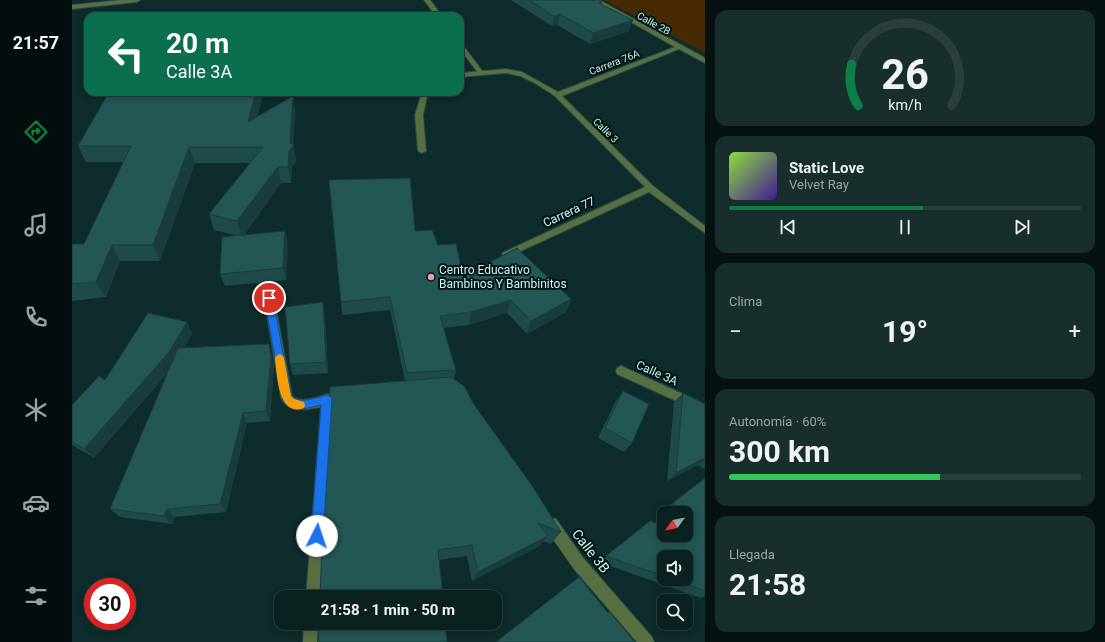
<!DOCTYPE html>
<html lang="es">
<meta charset="utf-8">
<style>
body{margin:0;font-family:Roboto,sans-serif;background:#182e2d;color:#f1f3f6;height:100vh;display:flex;flex-direction:column;font-size:15px;white-space:nowrap}
*{box-sizing:border-box;margin:0}
p{font-size:13px;color:#99a3a5}
.icon{flex:none;width:22px;height:22px;fill:none;stroke:currentColor;stroke-width:2;stroke-linecap:round;stroke-linejoin:round}
.map{position:relative;flex:1;overflow:hidden}
.drawer{display:flex;flex-direction:column;gap:10px;padding:10px;background:#061212;width:400px}
.drawer>*{flex:none}
.hud{position:absolute;left:12px;top:12px;width:380px;height:84px;border-radius:12px;box-shadow:0 2px 10px #0003,0 0 0 1px #2a3e3e;background:#0b6e4f;color:#fff;overflow:hidden}
.needle{width:26px;rotate:237deg}
.fabs{position:absolute;left:585px;top:506px;display:grid;gap:8px}
.fabs a{display:grid;place-items:center;width:36px;height:36px;border-radius:8px;background:#0a2120;box-shadow:0 2px 10px #0003,0 0 0 1px #2a3e3e;font-size:20px}
.speed{position:absolute;left:12px;top:578px;display:flex;gap:8px;font-size:20px;font-weight:700;text-align:center}
.speed>*{display:grid;place-content:center;width:52px;height:52px;border-radius:50%;background:#0a2120;box-shadow:0 2px 10px #0003,0 0 0 1px #2a3e3e;line-height:1}
.speed .limit{border:6px solid #d22;background:#fff;color:#111}
.pin{position:absolute;display:grid;place-items:center;width:34px;height:34px;color:#fff;margin:-17px;border:2px solid #fff;border-radius:50%;box-shadow:0 1px 4px #0007}
.me{position:absolute;width:44px;margin:-22px;rotate:4deg;stroke-linejoin:round;filter:drop-shadow(0 0 3px #0008)}
.turn{display:flex;align-items:center;gap:14px;height:84px;padding:0 16px;font-size:18px}
.turn .icon{width:52px;height:52px;stroke-width:2.5}
.turn b{display:block;font-size:28px;line-height:34px}
.big{font-size:30px;font-weight:700;line-height:1.1}
.drawer .card{flex:1;display:flex;flex-direction:column;justify-content:center;gap:6px;min-width:0;padding:0 14px;border-radius:12px;background:#182e2d}
.drawer .dial{align-items:center;gap:0}
.dial svg{height:104px;overflow:visible;fill:none;stroke:#2a3e3e;stroke-width:7;stroke-linecap:round;text-anchor:middle}
.dial text{fill:#f1f3f6;stroke:none}
.song{display:flex;align-items:center;gap:12px}
.cover{width:48px;height:48px;border-radius:6px;background:linear-gradient(135deg,hsl(90 70% 55%),hsl(260 70% 35%))}
.played{height:4px;border-radius:2px;background:linear-gradient(90deg,#0b8043 55%,#2a3e3e 55%)}
.keys{display:flex;justify-content:space-around;direction:ltr}
.heat{display:flex;justify-content:space-between;align-items:center;font-size:22px;direction:ltr}
.charge{height:6px;border-radius:3px;background:linear-gradient(90deg,#34c759 60%,#2a3e3e 0)}
.trip{position:absolute;left:202px;top:590px;width:228px;height:40px;border-radius:12px;background:#0a2120;box-shadow:0 2px 10px #0003,0 0 0 1px #2a3e3e;font-weight:700;line-height:40px;text-align:center}
main{display:flex;flex:1;min-height:0}
.dock{display:flex;flex-direction:column;width:72px;justify-content:space-around;align-items:center;background:#040d0d;color:#99a3a5}
.dock .icon{width:28px;height:28px}
.dock .selected{color:#0b8043}
.dock b{font-size:18px;color:#f1f3f6}
.map>svg:first-child{display:block}
.green{fill:#452a04}
.lines{fill:none;stroke-linecap:round;stroke-linejoin:round}
.service-casing{stroke:#274847;stroke-width:2}
.pedestrian-casing{stroke:#274847;stroke-width:2}
.minor-casing{stroke:#274847;stroke-width:2}
.service{fill:#587041;fill-rule:evenodd}
.pedestrian{fill:#587041;fill-rule:evenodd}
.minor{fill:#587041;fill-rule:evenodd}
.wall{fill:#1e4b49;fill-rule:evenodd}
.shaded-wall{fill:#183d3c}
.building{fill:#235755;stroke:#183d3c}
.route{fill:#1a73e8;stroke:#114b97}
.slow{fill:#f59e0b}
.poi-dot{fill:#f49aa6;stroke:#011312;stroke-width:1.5}
.labels{text-anchor:middle;stroke-width:4;stroke-linejoin:round;paint-order:stroke}
.far-street-label{font-size:10px;fill:#caf7f4;stroke:#011312}
.street-label{font-size:12px;fill:#caf7f4;stroke:#011312}
.poi-label{font-size:12px;fill:#caf7f4;stroke:#011312;text-anchor:start}
.near-street-label{font-size:14px;fill:#caf7f4;stroke:#011312}
</style>
<main>
<nav class="dock">
<b>21:57</b>
<svg class="icon selected" aria-label="directions" viewBox="0 0 24 24"><path d="M12 3l9 9-9 9-9-9zM9 14v-3h6M13 9l2 2-2 2"/></svg>
<svg class="icon" aria-label="music" viewBox="0 0 24 24"><path d="M9 18V5l10-2v13"/><circle cx="6" cy="18" r="3"/><circle cx="16" cy="16" r="3"/></svg>
<svg class="icon" aria-label="phone" viewBox="0 0 24 24"><path d="M5 4h4l2 5-3 2q2 4 5 5l2-3 5 2v4C11 20 4 13 5 4z"/></svg>
<svg class="icon" aria-label="climate" viewBox="0 0 24 24"><path d="M12 3v18M4 7l16 10M4 17L20 7"/></svg>
<svg class="icon" aria-label="car" viewBox="0 0 24 24"><path d="M5 17H2v-5l4-1 3-4h7l3 4 3 1v5h-3M9 17h6M6 11h13"/><circle cx="7" cy="17" r="2"/><circle cx="17" cy="17" r="2"/></svg>
<svg class="icon" aria-label="filters" viewBox="0 0 24 24"><path d="M4 7h16M4 17h16"/><circle cx="9" cy="7" r="2"/><circle cx="15" cy="17" r="2"/></svg>
</nav>
<div class="map">
<svg width="633" height="642" viewBox="0 0 633 642">
<rect width="100%" height="100%" fill="#0d2c2b"/>
<path class="green" d="M532 0H633V53Z"/>
<g class="lines">
<defs>
<path id="service" d="M352 0H358L370 16H364Z
M388 43 390 44 411 72V74H407L388 49Z"/>
<path id="pedestrian" d="M549 366 633 404V414L545 374 544 371 545 368Z"/>
<path id="minor" d="M49 0H68L65 2 0 9V5Z
M520 0H527L633 58V63L607 49 490 96 581 186 633 226V233L577 192 438 256H432L430 254 432 252 573 187 483 96 461 82 448 76 434 73 388 77V73L434 69 450 72 486 92 603 47Z
M350 92H356L351 115 354 151 350 153 346 151 343 115Z
M197 294 200 295 202 298 220 396C228 404 246 397 255 394 262 397 268 392 275 395L277 398 275 401 260 405 248 597H234L249 407C235 409 217 414 209 398L192 298 194 295Z
M479 518 484 519 512 559 580 637 582 642H565L502 569 474 529 473 524 474 519Z
M232 623H246L245 642H231Z"/>
</defs>
<use href="#service" class="service-casing"/>
<use href="#pedestrian" class="pedestrian-casing"/>
<use href="#minor" class="minor-casing"/>
<use href="#service" class="service"/>
<use href="#pedestrian" class="pedestrian"/>
<use href="#minor" class="minor"/>
</g>
<path class="wall" d="M439 0H527L530 2V4L557 31 518 44 485 25 480 26Z
M37 92H192L185 117 221 96 223 112 221 145 224 161 220 167 219 183H209L172 235 216 243 214 280 153 286 148 274 163 235 142 230 137 214 178 163H123L88 261H48L34 297 0 301V244H12L52 162H14L6 146Z
M343 231 366 245 391 276 499 299 494 312 455 334 435 313 397 325 372 328 384 371 382 379 401 403 489 532 479 544 471 541 466 547 400 581 395 556 367 560 333 381 318 310 270 315 269 302Z
M253 314 256 373 221 375 218 364Z
M115 322 120 334 112 348 200 355 202 368 198 421 175 423 154 512 103 517 100 524 48 517 38 509 97 371 22 458 0 445V405L33 380Z
M551 391 560 443 552 452 526 438 544 401Z
M611 393 633 404V469L626 465 595 481 602 402Z
M633 478V596L629 598 527 562 578 521 592 525V520V535L614 513H593V509ZM592 557 614 579H592Z"/>
<path class="shaded-wall" d="M488 14 485 25 480 26 482 16Z
M561 20 557 31 518 44 521 33Z
M184 92H192L180 138 176 122Z
M221 96 223 112 221 146 222 145 224 161 220 167 219 183 216 167Z
M117 147 123 163 88 261 81 245Z
M206 167 209 183 170 237 165 221Z
M213 231 216 243 214 280 211 268Z
M40 245 48 261 34 297 24 282Z
M499 299 494 312 455 334 459 321Z
M439 300 435 313 397 325 399 312Z
M251 302 253 314 256 373 254 362Z
M115 322 120 334 103 363 22 458 12 449Z
M197 344 200 355 202 368 198 421 194 411Z
M171 413 175 423 154 512 148 504Z
M633 458V459L626 465 595 481 604 473Z
M95 509 103 517 100 524 92 516Z
M476 536 466 547 400 581 406 572Z"/>
<path class="building" d="M457 0H527L530 2 527 3 561 20 521 33 488 14 482 16Z
M37 92H184L176 122 221 96 218 143 222 145 217 151 216 167H206L165 221 137 214 191 147H117L81 245H40L24 282 0 284V244H12L59 146H6Z
M338 178 343 231 360 230 366 245 384 244 391 276 445 248 499 299 459 321 439 300 399 312 368 316 384 371 379 370 335 373 318 297 269 302 257 180Z
M213 231 211 268 148 274 150 237Z
M251 302 254 362 218 364 213 307Z
M76 313 115 322 97 352 12 449 0 442V405L27 376 33 380Z
M197 344 199 357 194 411 171 413 148 504 95 509 92 516 38 509 106 348Z
M379 377 392 386 401 403 461 487 489 532 466 523 476 536 406 572 400 545 366 550 371 597H248L252 489 258 387Z
M551 391 577 404 560 443 533 428Z
M611 393 633 404V458L604 473Z
M633 478V591L600 579H614V557H592V576L534 556 578 521 592 525V535H614V513H601L602 502Z
M507 577 536 613 537 611 563 642H424Z
M247 623H373L375 642H246Z"/>
<path class="route" d="M197 295 201 298 219 396C228 405 245 397 255 395L258 396 260 399 251 536 250 540 245 542 241 540 239 536 249 405C236 408 222 413 211 401L192 298Z"/>
<path class="slow" d="M208 354 211 356 212 358 219 396 222 399 232 402 233 405 232 408C206 418 205 374 203 358L204 356Z"/>
<circle class="poi-dot" cx="359" cy="277" r="4"/>
<g class="labels">
<g class="far-street-label">
<text transform="translate(582 23) rotate(29)" y="4">Calle 2B</text>
<text transform="translate(542 62) rotate(-21)" y="4">Carrera 76A</text>
<text transform="translate(534 130) rotate(45)" y="4">Calle 3</text>
</g>
<g class="street-label">
<text transform="translate(497 212) rotate(-25)" y="4">Carrera 77</text>
<text transform="translate(585 373) rotate(24)" y="4">Calle 3A</text>
</g>
<g class="poi-label">
<text x="367" y="274">Centro Educativo<tspan x="367" dy="14">Bambinos Y Bambinitos</tspan></text>
</g>
<g class="near-street-label">
<text transform="translate(519 551) rotate(52)" y="5">Calle 3B</text>
</g>
</g>
</svg>
<div class="fabs">
<a><svg class="needle" viewBox="-14 -14 28 28"><path d="M0-13l5 13h-10z" fill="#e53935"/><path d="M0 13l5-13h-10z" fill="#99a3a5"/></svg></a>
<a><svg class="icon" aria-label="sound" viewBox="0 0 24 24"><path d="M4 9h4l5-4v14l-5-4H4zM17 9q2 3 0 6"/></svg></a>
<a><svg class="icon" aria-label="search" viewBox="0 0 24 24"><circle cx="10" cy="10" r="6"/><path d="M15 15l6 6"/></svg></a>
</div>
<div class="speed"><div class="limit">30</div></div>
<div class="pin" style="left:197px;top:298px;background:#d93025"><svg class="icon" aria-label="arrive" viewBox="0 0 24 24"><path d="M6 21V4h12l-3 4 3 4H6"/></svg></div>
<svg class="me" style="left:245px;top:536px" viewBox="-20 -20 40 40"><circle r="19" fill="#fff"/><path d="M0-13L10 11 0 6-10 11z" fill="#1a73e8"/></svg>
<div class="trip">21:58 · 1 min · 50 m</div>
<div class="hud">
<div class="turn"><svg class="icon" aria-label="left" viewBox="0 0 24 24"><path d="M17 20v-9H6M10 6l-5 5 5 5"/></svg><div><b>20 m</b>Calle 3A</div></div>
</div>
</div>
<section class="drawer">
<div class="card dial"><svg viewBox="0 0 100 80">
<path d="M14 69A42 42 0 1 1 86 69"/>
<path d="M14 69A42 42 0 0 1 9 37" stroke="#0b8043"/>
<text x="50" y="56" font-size="32" font-weight="700">26</text>
<text x="50" y="72" font-size="11">km/h</text>
</svg></div>
<div class="card">
<div class="song"><i class="cover"></i><div><b>Static Love</b><p>Velvet Ray</p></div></div>
<div class="played"></div>
<div class="keys"><svg class="icon" aria-label="previous" viewBox="0 0 24 24"><path d="M18 5L8 12l10 7zM5 5v14"/></svg><svg class="icon" aria-label="pause" viewBox="0 0 24 24"><path d="M8 5v14M16 5v14"/></svg><svg class="icon" aria-label="next" viewBox="0 0 24 24"><path d="M6 5l10 7-10 7zM19 5v14"/></svg></div>
</div>
<div class="card"><p>Clima</p>
<div class="heat"><a>−</a><b class="big">19°</b><a>+</a></div>
</div>
<div class="card"><p>Autonomía · 60%</p><b class="big">300 km</b><div class="charge"></div></div>
<div class="card"><p>Llegada</p><b class="big">21:58</b></div>
</section>
</main>
